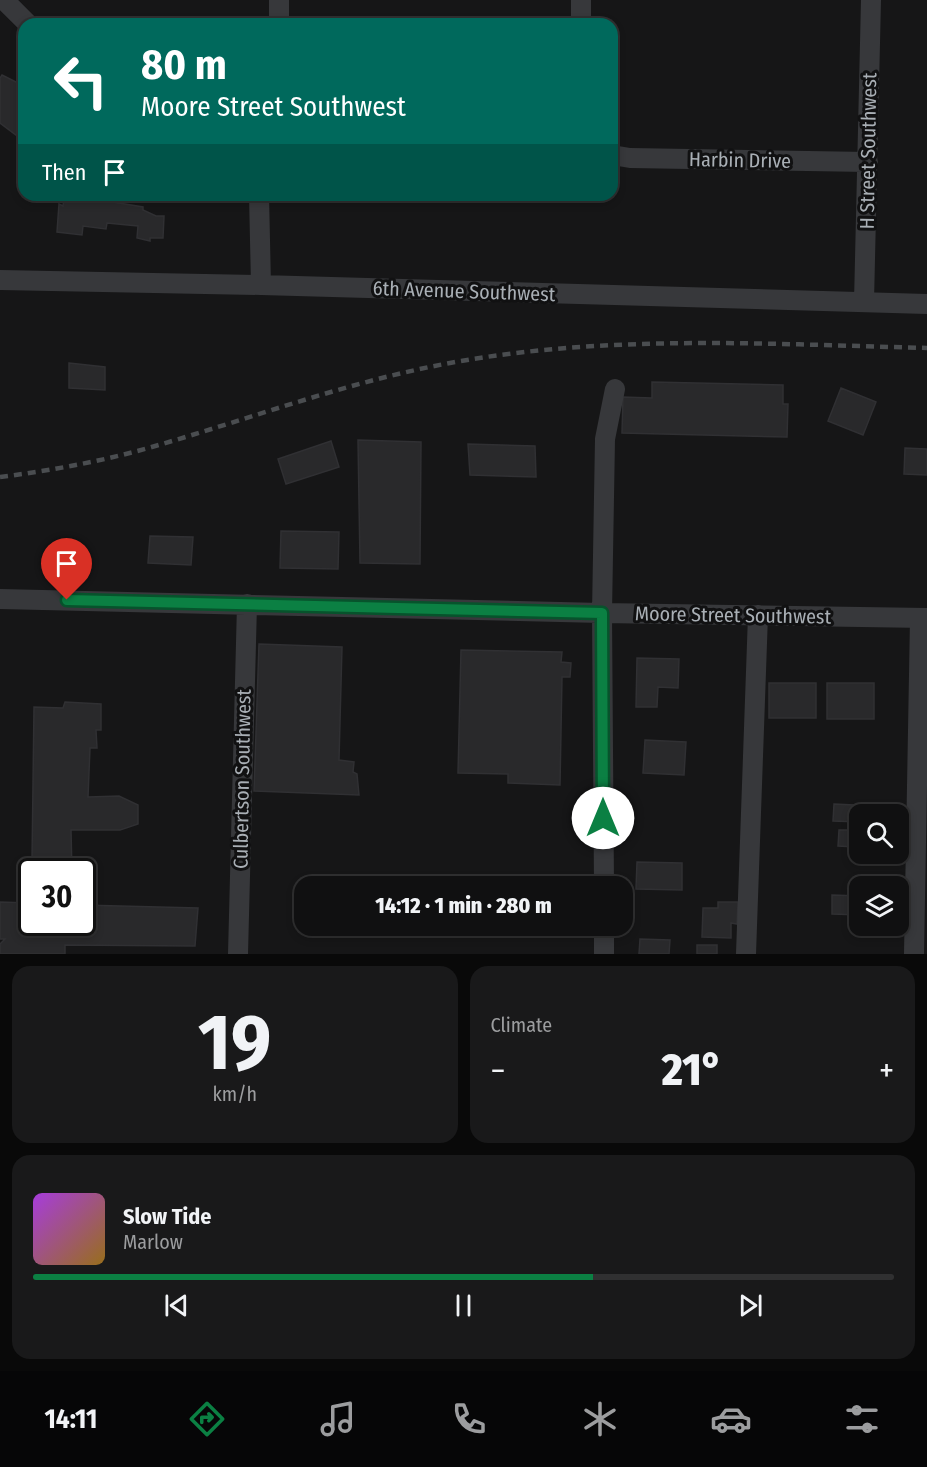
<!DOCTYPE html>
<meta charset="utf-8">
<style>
body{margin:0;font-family:"Fira Sans Condensed",sans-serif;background:#19191a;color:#f1f3f6;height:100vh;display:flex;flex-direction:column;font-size:22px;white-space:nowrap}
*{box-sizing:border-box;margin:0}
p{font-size:20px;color:#9c9d9f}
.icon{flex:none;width:33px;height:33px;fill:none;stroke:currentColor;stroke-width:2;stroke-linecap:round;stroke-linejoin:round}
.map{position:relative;height:954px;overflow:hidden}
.details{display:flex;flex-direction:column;gap:12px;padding:12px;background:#090909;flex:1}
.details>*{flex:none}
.guide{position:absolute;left:18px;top:18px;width:600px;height:183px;border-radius:18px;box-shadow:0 3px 9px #0003,0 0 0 2px #303031;background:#00695c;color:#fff;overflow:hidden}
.tools{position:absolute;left:849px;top:804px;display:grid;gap:12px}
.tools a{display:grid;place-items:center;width:60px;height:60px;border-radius:12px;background:#101011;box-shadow:0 3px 9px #0003,0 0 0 2px #303031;font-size:30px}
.speed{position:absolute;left:18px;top:858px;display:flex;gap:12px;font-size:30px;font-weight:700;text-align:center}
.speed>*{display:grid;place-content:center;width:78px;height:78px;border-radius:50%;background:#101011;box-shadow:0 3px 9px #0003,0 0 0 2px #303031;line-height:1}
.speed .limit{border:3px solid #111;border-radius:9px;background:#fff;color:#111}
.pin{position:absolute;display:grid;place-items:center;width:51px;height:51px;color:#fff;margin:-62px -26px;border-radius:50% 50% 50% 0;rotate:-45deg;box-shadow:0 0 6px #0007}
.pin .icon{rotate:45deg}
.me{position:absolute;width:66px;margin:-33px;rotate:0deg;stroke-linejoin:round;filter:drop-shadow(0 0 4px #0008)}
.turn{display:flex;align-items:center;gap:21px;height:126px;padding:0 24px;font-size:27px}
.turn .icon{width:78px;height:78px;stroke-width:2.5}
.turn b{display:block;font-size:42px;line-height:51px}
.then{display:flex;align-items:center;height:57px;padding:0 24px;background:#0003;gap:12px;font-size:22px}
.big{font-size:45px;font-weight:800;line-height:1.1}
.details .widget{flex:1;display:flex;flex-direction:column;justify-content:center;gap:9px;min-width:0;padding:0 21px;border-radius:18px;background:#19191a}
.details .dial{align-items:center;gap:0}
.dial b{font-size:78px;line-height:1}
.song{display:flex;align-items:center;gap:18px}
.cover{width:72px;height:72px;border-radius:9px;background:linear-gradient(135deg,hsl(280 70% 55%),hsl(40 70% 35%))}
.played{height:6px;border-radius:3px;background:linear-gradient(90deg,#0b8043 65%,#303031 65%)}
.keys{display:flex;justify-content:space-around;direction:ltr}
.heat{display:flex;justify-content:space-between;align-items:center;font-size:33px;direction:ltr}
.details .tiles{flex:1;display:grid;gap:12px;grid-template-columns:1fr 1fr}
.widget:last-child{grid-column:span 2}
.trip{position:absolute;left:294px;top:876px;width:339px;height:60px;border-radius:18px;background:#101011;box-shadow:0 3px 9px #0003,0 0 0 2px #303031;font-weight:800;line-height:60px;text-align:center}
.dock{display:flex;height:96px;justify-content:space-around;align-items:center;background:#060607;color:#9c9d9f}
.dock .icon{width:42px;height:42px}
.dock .selected{color:#0b8043}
.dock b{font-size:27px;color:#f1f3f6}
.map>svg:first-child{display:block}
.building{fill:#29292b;stroke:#303033;stroke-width:1.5}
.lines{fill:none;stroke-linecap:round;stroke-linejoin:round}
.minor{stroke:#37383b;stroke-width:20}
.rail{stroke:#4a4d50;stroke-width:4.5;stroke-dasharray:8 6;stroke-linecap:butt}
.route-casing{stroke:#07532c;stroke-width:15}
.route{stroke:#0b8043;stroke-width:10}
.labels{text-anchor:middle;stroke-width:6;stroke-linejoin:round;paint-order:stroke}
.street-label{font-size:20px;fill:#a9afb5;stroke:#111112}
</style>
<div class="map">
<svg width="927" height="954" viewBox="0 0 927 954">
<rect width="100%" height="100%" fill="#161617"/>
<path class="building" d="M2 75 24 86V120L16 135 0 123V78Z
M79 195 113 196V202L143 207V210L156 216H164L163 238H150V241L137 238 138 226 107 223 106 229 83 226 82 235 57 232 59 204 63 206 64 199 80 201Z
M69 363 105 367V390L69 388Z
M652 382 783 385V404H788L787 437 622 433 623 397 652 398Z
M841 388 876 402 863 435 828 421Z
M358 440 421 442 420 564 360 563Z
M331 441 339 467 286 484 278 459Z
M468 444 535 446 536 477 470 475Z
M905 448 927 449V475L904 474Z
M281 531 339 532 338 569 280 568Z
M150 536 193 537 191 565 148 563Z
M259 644 342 647 339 760 354 762 353 772 357 774 359 795 254 791Z
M461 650 562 652 561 662 571 663 570 677H562L560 785 508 783V774L458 773Z
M637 658 679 659 678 688 658 687 657 707H636Z
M769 683H816V718H769Z
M827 683H874V719H827Z
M65 702 101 704V730H96L97 748H90L88 797 119 796 138 805V824L120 830H71L72 872H32V922H82V905L198 908 195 946 65 945V954H0V944L5 939H0V902L29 903 28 862 32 860 34 707 63 708Z
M645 740 686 742 684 775 643 773Z
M834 804 875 806V814H860V822L833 821Z
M839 830H856V847L838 846Z
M637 862 682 863V890L636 889Z
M832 895 860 896V915L832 914Z
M718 902H738L737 924 731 923V938L702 937 703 908H718Z
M640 939 670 940 669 954H639Z
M697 945H717V954H697Z"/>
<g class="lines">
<path class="minor" d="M4 0 28 24
M279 0V24
M581 24V0
M612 155 630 158 868 162
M259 195 261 285
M0 280 261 285 927 304
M864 302 871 0
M0 599 602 613 927 618
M604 886 602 613 605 439 615 389
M604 926V954
M238 954 247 604
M746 954 758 615
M914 954 920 618"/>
<path class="rail" d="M0 477C55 470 109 460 162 444 258 416 351 381 450 363 607 334 768 344 927 348"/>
</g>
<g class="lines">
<defs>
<path id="route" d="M67 600 602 613 603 818"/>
</defs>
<use href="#route" class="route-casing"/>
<use href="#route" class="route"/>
</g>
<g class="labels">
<g class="street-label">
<text transform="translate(868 151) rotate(-89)" y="7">H Street Southwest</text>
<text transform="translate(740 160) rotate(1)" y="7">Harbin Drive</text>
<text transform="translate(464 291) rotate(2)" y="7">6th Avenue Southwest</text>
<text transform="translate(733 615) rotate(1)" y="7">Moore Street Southwest</text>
<text transform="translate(242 779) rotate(-89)" y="7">Culbertson Southwest</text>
</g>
</g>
</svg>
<div class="tools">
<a><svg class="icon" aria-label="search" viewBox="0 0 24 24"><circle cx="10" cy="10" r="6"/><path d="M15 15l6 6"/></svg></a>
<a><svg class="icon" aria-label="layers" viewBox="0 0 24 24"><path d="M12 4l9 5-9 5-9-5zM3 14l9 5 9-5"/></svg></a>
</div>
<div class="speed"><div class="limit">30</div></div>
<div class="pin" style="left:67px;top:600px;background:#d93025"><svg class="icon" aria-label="arrive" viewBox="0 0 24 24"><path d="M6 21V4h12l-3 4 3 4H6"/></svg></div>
<svg class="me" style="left:603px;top:818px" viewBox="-20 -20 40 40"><circle r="19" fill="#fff"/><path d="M0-13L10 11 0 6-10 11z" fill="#0b8043"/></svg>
<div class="trip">14:12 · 1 min · 280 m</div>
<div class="guide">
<div class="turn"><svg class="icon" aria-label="left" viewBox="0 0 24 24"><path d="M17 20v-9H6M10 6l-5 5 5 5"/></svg><div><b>80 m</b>Moore Street Southwest</div></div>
<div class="then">Then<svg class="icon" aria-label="arrive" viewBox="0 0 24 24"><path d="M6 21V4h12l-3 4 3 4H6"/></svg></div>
</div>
</div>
<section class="details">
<div class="tiles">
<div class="widget dial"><b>19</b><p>km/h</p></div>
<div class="widget"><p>Climate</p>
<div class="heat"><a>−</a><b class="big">21°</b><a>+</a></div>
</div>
<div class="widget">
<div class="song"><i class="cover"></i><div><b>Slow Tide</b><p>Marlow</p></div></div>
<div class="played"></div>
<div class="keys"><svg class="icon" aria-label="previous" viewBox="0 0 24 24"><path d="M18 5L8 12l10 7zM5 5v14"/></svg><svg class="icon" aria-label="pause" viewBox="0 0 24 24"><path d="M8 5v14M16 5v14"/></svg><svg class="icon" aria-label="next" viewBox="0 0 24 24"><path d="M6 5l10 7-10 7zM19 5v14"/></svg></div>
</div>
</div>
</section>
<nav class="dock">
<b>14:11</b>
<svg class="icon selected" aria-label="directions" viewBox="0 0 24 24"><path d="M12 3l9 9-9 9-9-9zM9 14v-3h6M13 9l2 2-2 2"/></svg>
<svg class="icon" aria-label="music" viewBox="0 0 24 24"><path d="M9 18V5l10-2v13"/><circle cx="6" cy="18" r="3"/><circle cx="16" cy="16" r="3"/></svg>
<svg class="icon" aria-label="phone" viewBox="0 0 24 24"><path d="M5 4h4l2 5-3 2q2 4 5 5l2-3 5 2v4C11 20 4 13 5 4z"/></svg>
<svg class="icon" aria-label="climate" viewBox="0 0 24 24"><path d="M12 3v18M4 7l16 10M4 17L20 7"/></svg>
<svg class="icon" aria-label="car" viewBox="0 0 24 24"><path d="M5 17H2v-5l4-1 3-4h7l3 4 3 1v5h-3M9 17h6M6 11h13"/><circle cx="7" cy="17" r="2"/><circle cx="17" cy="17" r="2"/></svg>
<svg class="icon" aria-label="filters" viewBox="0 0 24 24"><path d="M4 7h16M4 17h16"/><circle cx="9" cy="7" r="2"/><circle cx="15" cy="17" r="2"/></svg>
</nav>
